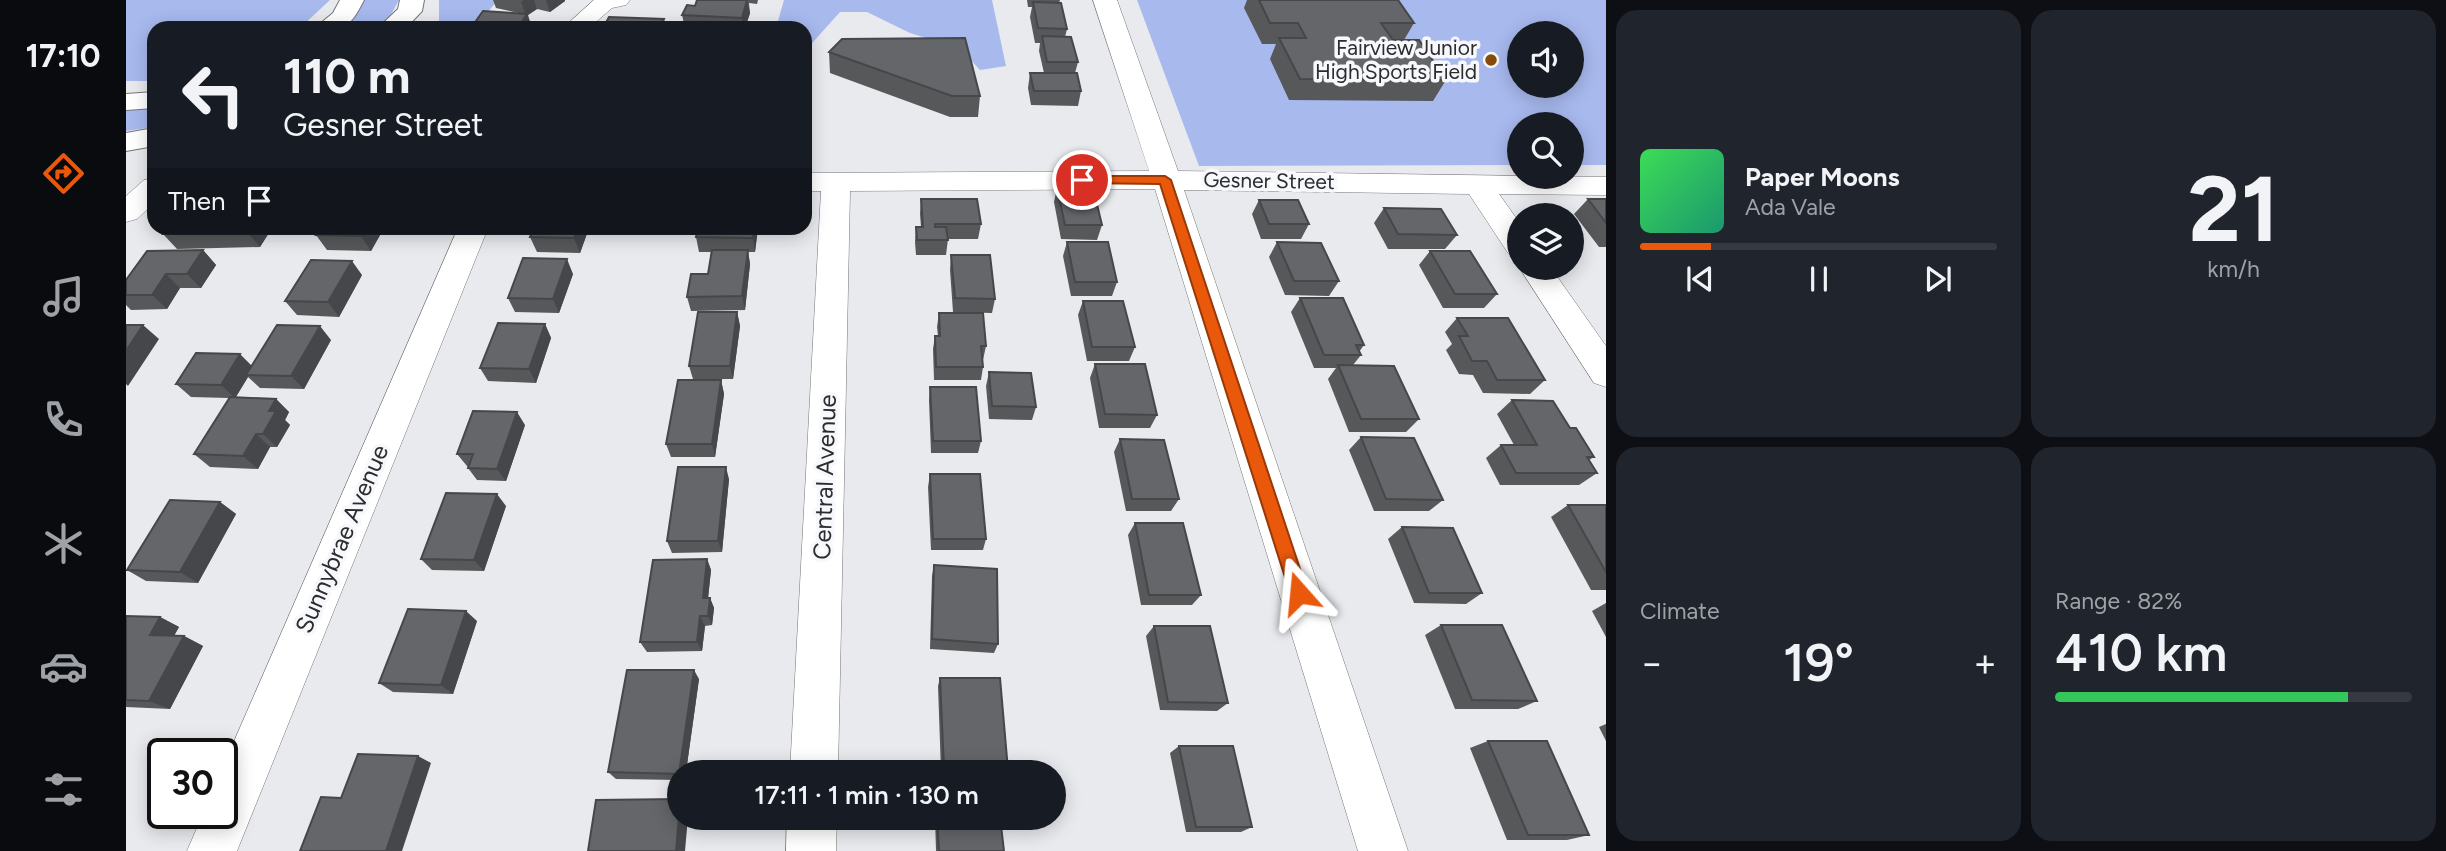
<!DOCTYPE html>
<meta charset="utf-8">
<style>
body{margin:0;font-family:Figtree,sans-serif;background:#20242c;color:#f1f3f6;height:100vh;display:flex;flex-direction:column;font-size:26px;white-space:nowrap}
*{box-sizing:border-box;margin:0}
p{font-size:23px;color:#9ea1a6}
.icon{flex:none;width:38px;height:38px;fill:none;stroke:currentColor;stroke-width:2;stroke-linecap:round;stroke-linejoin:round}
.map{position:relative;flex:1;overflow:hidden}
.drawer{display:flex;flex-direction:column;gap:10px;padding:10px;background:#0d0f14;width:840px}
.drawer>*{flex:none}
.banner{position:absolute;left:21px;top:21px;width:665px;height:214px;border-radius:21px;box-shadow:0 4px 18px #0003;background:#171b24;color:#f1f3f6;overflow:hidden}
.buttons{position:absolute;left:1381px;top:21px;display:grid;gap:14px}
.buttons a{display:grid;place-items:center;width:77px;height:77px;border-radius:50%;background:#171b24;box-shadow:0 4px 18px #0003;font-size:35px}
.speed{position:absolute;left:21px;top:738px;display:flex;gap:14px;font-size:35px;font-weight:700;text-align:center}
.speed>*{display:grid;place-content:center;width:91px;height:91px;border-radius:50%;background:#171b24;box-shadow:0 4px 18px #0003;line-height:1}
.speed .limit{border:4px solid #111;border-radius:10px;background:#fff;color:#111}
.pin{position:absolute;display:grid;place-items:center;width:60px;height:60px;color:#fff;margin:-30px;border:4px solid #fff;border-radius:50%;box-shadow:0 2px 7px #0007}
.me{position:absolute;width:77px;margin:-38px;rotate:342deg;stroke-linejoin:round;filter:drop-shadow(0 0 5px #0008)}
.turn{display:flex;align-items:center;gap:24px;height:147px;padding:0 21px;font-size:32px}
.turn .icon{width:91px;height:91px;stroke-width:2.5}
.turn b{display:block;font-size:49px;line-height:60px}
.then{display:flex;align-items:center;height:66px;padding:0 21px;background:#0003;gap:14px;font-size:26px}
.big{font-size:52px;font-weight:600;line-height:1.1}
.drawer .card{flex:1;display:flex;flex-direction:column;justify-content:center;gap:10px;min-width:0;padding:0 24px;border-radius:21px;background:#20242c}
.drawer .dial{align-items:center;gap:0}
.dial b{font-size:91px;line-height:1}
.song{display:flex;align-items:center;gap:21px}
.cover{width:84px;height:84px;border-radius:10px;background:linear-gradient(135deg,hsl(130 70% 55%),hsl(160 70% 35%))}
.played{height:7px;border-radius:4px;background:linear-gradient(90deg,#ea580c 20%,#363941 20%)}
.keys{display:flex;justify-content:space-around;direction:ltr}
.heat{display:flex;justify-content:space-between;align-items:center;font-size:38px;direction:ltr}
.charge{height:10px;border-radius:5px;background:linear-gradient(90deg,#34c759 82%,#363941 0)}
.drawer .tiles{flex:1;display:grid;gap:10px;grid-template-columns:repeat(2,1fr)}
.trip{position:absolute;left:541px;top:760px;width:399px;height:70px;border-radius:35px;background:#171b24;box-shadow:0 4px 18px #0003;font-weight:600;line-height:70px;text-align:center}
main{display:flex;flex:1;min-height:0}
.dock{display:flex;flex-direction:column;width:126px;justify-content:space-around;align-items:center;background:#090b0e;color:#9ea1a6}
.dock .icon{width:49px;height:49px}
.dock .active{color:#ea580c}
.dock b{font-size:32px;color:#f1f3f6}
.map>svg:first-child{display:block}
.green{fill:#a8b9ee;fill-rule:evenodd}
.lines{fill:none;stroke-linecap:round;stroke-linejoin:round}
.minor-casing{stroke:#747579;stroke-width:1}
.motorway-casing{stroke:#747579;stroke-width:2}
.minor{fill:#fff;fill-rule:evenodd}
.motorway{fill:#fff;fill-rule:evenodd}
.wall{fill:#56585a}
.shaded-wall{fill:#46474a}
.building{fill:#646669;stroke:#46474a;stroke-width:2}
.route{fill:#ea580c;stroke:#983908;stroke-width:2}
.poi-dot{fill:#884c09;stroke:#f6f8fb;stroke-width:2.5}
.labels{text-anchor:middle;stroke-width:7;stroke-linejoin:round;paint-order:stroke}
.far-poi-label{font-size:21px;fill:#2c2c2e;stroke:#f6f8fb;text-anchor:end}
.far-street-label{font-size:21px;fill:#2c2c2e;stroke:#f6f8fb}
.street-label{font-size:24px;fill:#2c2c2e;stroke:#f6f8fb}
</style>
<main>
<nav class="dock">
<b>17:10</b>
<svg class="icon active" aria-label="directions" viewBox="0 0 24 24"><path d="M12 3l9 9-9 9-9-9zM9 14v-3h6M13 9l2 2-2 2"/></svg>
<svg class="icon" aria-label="music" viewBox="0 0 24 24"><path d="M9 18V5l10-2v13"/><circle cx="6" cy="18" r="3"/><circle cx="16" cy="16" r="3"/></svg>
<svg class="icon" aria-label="phone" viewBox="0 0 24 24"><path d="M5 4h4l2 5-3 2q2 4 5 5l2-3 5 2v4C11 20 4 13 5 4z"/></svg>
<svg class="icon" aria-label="climate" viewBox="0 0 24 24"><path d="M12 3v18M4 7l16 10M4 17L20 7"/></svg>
<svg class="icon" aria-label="car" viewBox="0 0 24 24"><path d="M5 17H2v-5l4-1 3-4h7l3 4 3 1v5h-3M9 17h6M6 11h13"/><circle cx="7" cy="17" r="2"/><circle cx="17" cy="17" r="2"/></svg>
<svg class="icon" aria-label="filters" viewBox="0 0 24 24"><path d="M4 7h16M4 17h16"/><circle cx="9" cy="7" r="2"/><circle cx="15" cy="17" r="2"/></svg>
</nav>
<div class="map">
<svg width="1480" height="851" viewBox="0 0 1480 851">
<rect width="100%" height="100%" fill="#e9eaee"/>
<path class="green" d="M0 0H204L174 28H28V81H0Z
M239 0H273L263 18 251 28H216Z
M313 0H372L348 28H313Z
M658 0H866L880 66 854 70 841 56 822 45 784 33 741 12H714L679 51V28H650Z
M1011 0H1480V165H1446V124H1393V165L1073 166ZM1393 33H1446V86H1393Z
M28 106V127L0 131V109Z"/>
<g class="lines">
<defs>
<path id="minor" d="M468 0H504L500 5 486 8 463 28H437Z
M967 0H991L1052 171 1480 177V195L1373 194 1393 222V256L1382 253 1343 194 1058 190 1282 851H1232L1029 189 724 191 712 772H664L695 191H679V173L1023 171Z
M28 178V203L11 219 0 222V196L18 180Z
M332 228H362L111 851H61L77 814H96V769Z
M1393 267 1425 268 1480 346V387L1468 383Z
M661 817H711L710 851H660Z"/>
<path id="motorway" d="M214 0H238C223 29 221 28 189 28L207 13Z
M274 0H298L296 11 280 28H252L272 9Z
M28 92V108L0 110V94Z
M28 128V146L0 151V133Z"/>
</defs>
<use href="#minor" class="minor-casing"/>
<use href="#motorway" class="motorway-casing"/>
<use href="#minor" class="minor"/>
<use href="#motorway" class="motorway"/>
</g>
<path class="wall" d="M367 0H439V1L424 12 411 9 402 15 370 8Z
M571 0H632L631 4 623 3 624 13 619 28H559L556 15 569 6Z
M901 0H934L933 3 941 29 939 37 952 62 949 73 955 91 952 106 905 105 902 88 904 73H918L913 51 914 43H909L904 17 906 7H902Z
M1121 0H1272L1288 23 1278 40 1320 80 1307 101 1163 100 1144 59 1150 44H1136L1118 8Z
M703 52 854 96 852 117H824L704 73Z
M931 188 976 225 971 240 935 239 928 202Z
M795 199 855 224 852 239H822L820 255H790L789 242 790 227H795L794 214Z
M1462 199H1480V247H1473L1448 214Z
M1133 200 1183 224 1175 239H1135L1126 214Z
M1258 208 1331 235 1319 249H1262L1248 223Z
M146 228 134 247 51 249 37 234Z
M195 228H258L245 251 201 250 190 235Z
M463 228 454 253 411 252 404 237Z
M572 228H632L629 252H622L624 264 619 310 565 311 561 297 582 274 585 252H573L570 237Z
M941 242 991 282 986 296H945L937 256Z
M1151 242 1213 281 1203 296 1159 295 1143 257Z
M77 250 90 265 75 288H54L41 309 5 310 0 305V280Z
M1304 251 1371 294 1358 308H1317L1293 265Z
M825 255 869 299 866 313 827 312 824 270Z
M447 274 433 313 389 312 382 298Z
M236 275 213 317 171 315 159 301Z
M1174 298 1238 345 1233 352 1235 355 1227 365 1293 419 1280 432H1223L1202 379 1210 368H1188L1165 312Z
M957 301 1009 347 1003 361H961L952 315Z
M611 312 614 326 607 379H567L563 366Z
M813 313 860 346 857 360V367L855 380H808L807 349 809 336H812L811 327Z
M1331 318 1419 380 1404 394 1357 393 1347 375 1333 374 1320 350 1326 344 1319 332Z
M419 324 425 338 410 383 362 381 354 368Z
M205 340 178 389 134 388 122 377 110 397 150 399 163 412 159 420 164 425 151 447H144L132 469 84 467 68 454 103 398 65 397 50 384 126 366Z
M969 364 1031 415 1024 428H973L964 378Z
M863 372 910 407 906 420 863 419 860 386Z
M595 380 598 394 589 457H545L540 444Z
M804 387 855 441 852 453H805L803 400Z
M1386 400 1444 428 1468 457 1463 460 1471 473 1453 485H1374L1360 458 1375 445H1388L1371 414Z
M399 425 380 481 351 480 342 468V467L341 466 331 454Z
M1235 437 1317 500 1303 511H1248L1223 450Z
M994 439 1053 499 1045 511H1000L988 452Z
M804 474 860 539 857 550H805L802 487Z
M603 479 596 552 546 553 541 541Z
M94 502 110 514 72 583 20 581 1 570Z
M1442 505H1480V590H1465L1425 517Z
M380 506 358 571 306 570 295 559Z
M1009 523 1075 595 1066 605H1015L1002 535Z
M1276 527 1356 593 1340 604 1288 603 1262 539Z
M581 559 585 570 582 598H584L588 608 586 625 579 626 576 651 521 652 514 642Z
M808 565 872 644 868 653 804 649 806 576Z
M1480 603V637L1466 611Z
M0 616 34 617 53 627 48 636H58L77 646 44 709 0 707Z
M351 621 327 694 267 692 253 683Z
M1315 625 1411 701 1392 709H1329L1299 635Z
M1028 626 1102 703 1091 711 1034 710 1020 636Z
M814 678 882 770 880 772H815L812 686Z
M573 679 560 772H553V780L490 779 482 772Z
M1480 724V741L1473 727Z
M1362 741 1463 835 1441 840H1381L1344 748Z
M1053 746 1126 827 1115 832H1060L1044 753Z
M809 817H874L878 851H810Z"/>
<path class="shaded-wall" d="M398 0H408L411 9 402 15 406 28H392L400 16 395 2Z
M420 0H439V1L424 12Z
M621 0 624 13 619 28H617L616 18Z
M538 19 539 28H534Z
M125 228H146L134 247 122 233Z
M240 228H258L245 251 235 236Z
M452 228H463L454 253 448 238Z
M628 228H632L629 252 627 238Z
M77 250 90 265 75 288 61 274Z
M622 250 624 264 619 310 616 296Z
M441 259 447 274 433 313 427 299Z
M226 261 236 275 213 317 202 302Z
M40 274 54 288 41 309 26 295Z
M611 312 614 326 607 379 604 366Z
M419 324 425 338 410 383 403 369Z
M17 325 33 339 2 386 0 384V351Z
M194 326 205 340 178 389 165 376Z
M114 354 128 368 120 375 122 377 109 398 95 385Z
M595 380 598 394 589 457 586 444Z
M150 399 163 412 159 420 164 425 151 447 137 434 143 411Z
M391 412 399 425 380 481 371 469Z
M130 434 144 447 132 469 117 456Z
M600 467 603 479 596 552 592 541Z
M371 494 380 506 358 571 348 560Z
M94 502 110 514 72 583 54 572Z
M581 559 585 570 581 608 577 598Z
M584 598 588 608 586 625 582 616Z
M340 611 351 621 327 694 315 685Z
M574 616 579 626 576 651 571 642Z
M34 617 53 627 43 644 24 635Z
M58 636 77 646 44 709 23 701Z
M568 670 573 679 560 772H553Z
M292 756 305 763 276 851H260Z
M553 817H562L559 851H550Z"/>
<path class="building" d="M571 0H621L616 18 556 15 561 5 569 6Z
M1133 0H1272L1288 23H1255L1267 40H1293L1320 80 1174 79 1153 38H1180L1172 23H1144Z
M907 2 935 3 941 29 912 28Z
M357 11 401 14 392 28H345Z
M483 17 538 19 534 28H477Z
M916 36 945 37 952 62H921Z
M839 38 854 96H826L703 52 716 39Z
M904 73H951L955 91H908Z
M931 188H967L976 225H939Z
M795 199H851L855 224H809V227H820L822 240H791L790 227H797Z
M1462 199H1480V223Z
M1133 200H1172L1183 224H1143Z
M1258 208 1315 209 1331 235 1272 234Z
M42 228H125L122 233 37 234Z
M195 228H240L235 236 190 235Z
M408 228H452L448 238 404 237Z
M572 228H628L627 238 570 237Z
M941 242H982L991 282H949Z
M1151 242 1195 243 1213 281H1168Z
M77 250 61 274H40L26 295H0V280L21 251Z
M586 250H622L616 296 561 297 565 274H582Z
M1304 251H1344L1371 294H1329Z
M825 255H864L869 299 829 298Z
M397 258 441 259 427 299 382 298Z
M185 260 226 261 202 302 159 301Z
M1174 298H1217L1238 345H1230L1235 355H1198Z
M957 301H997L1009 347H966Z
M572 312H611L604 366H563Z
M813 313H857L860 346H855L857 367H810L809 336H814Z
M1331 318H1382L1419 380H1371L1361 361H1346L1333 336H1342Z
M372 323 419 324 403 369 354 368Z
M0 325H17L0 351Z
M151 325 194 326 165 376 120 375Z
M70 353 114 354 95 385 50 384Z
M969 364H1019L1031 415 979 414Z
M1212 365 1268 366 1293 419H1235Z
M863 372 905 373 910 407 866 406Z
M552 380H595L586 444H540Z
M804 387H850L855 441H807Z
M104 397 150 399 143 411H150L137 434H130L117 456 68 454Z
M1386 400 1427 401 1444 428H1450L1468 457H1461L1471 473H1390L1375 445H1411Z
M347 411 391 412 371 469 342 468 347 454H331Z
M1235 437 1288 438 1317 500 1260 499Z
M994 439 1038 440 1053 499H1006Z
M552 467H600L592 541H541Z
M804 474H854L860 539H807Z
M320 493 371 494 348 560 295 559Z
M44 500 94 502 54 572 1 570Z
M1442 505H1480V572Z
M1009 523H1057L1075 595H1023Z
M1276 527 1327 528 1356 593H1303Z
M581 559 577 598H584L582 616H574L571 642H514L527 560Z
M808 565 871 569 872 644 806 639Z
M282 609 340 611 315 685 253 683Z
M0 616 34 617 24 635 58 636 23 701 0 700Z
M1315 625H1376L1411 701 1346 700Z
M1028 626H1084L1102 703 1042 702Z
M501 670H568L553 774 482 772Z
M814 678H874L882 770 818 769Z
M1362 741H1421L1463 835H1402Z
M1053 746H1107L1126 827H1070Z
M232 754 292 756 260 851H174L195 797 215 798Z
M553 799V817L550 851H462L470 800Z
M811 817H874L878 851H813Z"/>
<path class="route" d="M956 176H1039L1045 180 1182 593 1179 599 1173 601 1167 599 1164 593 1034 184 951 183 949 180Z"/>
<circle class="poi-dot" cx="1365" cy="60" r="7"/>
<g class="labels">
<g class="far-poi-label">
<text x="1351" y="55">Fairview Junior<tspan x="1351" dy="24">High Sports Field</tspan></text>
</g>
<g class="far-street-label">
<text transform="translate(1143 181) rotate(1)" y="7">Gesner Street</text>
</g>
<g class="street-label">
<text transform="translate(699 477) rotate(-88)" y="8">Central Avenue</text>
<text transform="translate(216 539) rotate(-67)" y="8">Sunnybrae Avenue</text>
</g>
</g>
</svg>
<div class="buttons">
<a><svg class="icon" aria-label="sound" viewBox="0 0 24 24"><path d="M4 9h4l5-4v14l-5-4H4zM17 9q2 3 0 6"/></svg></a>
<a><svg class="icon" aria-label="search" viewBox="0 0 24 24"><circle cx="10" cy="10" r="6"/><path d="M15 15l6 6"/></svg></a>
<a><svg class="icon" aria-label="layers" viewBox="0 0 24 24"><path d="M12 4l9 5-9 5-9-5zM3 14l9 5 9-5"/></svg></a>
</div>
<div class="speed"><div class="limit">30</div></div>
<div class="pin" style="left:956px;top:180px;background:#d93025"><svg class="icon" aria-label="arrive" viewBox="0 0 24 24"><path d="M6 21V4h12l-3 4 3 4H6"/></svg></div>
<svg class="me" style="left:1173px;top:593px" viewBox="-20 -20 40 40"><path d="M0-17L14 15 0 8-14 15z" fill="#ea580c" stroke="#fff" stroke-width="4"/></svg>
<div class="trip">17:11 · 1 min · 130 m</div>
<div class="banner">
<div class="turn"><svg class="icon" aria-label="left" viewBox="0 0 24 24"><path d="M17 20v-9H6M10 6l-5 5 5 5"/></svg><div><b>110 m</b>Gesner Street</div></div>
<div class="then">Then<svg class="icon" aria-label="arrive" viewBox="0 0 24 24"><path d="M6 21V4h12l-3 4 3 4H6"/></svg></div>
</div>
</div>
<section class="drawer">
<div class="tiles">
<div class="card">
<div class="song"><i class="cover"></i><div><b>Paper Moons</b><p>Ada Vale</p></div></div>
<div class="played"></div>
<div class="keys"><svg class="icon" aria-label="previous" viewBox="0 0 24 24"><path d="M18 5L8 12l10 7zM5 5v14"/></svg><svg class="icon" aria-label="pause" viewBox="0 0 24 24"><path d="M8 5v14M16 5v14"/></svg><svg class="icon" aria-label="next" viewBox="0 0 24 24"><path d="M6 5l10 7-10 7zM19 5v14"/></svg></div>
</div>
<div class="card dial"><b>21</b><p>km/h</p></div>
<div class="card"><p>Climate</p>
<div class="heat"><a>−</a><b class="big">19°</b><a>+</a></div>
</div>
<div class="card"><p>Range · 82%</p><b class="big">410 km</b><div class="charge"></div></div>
</div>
</section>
</main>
